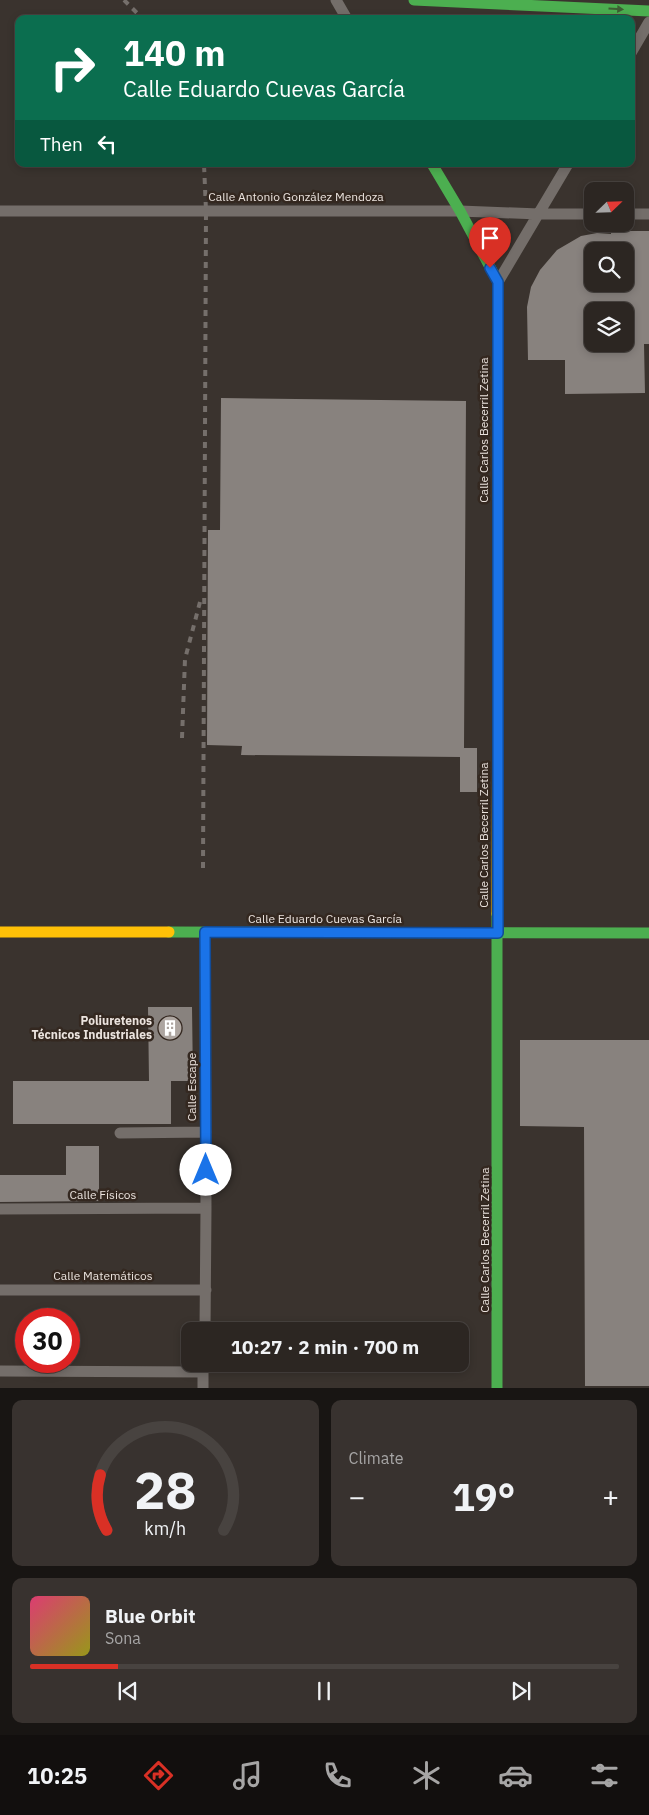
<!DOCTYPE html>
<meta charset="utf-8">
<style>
body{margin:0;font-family:"IBM Plex Sans",sans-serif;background:#38322f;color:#f1f3f6;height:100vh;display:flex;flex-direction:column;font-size:19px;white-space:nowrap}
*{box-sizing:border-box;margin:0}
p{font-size:16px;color:#a6a5a5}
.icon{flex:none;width:28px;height:28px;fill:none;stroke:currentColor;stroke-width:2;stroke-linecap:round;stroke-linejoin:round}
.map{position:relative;height:1388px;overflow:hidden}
.drawer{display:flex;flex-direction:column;gap:12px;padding:12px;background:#181513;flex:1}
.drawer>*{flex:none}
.hud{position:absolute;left:15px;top:15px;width:620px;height:152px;border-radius:10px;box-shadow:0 2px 8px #0003,0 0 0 1px #484340;background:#0b6e4f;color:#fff;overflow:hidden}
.needle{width:32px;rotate:67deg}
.controls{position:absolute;left:584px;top:182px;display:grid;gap:10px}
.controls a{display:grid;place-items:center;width:50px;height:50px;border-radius:10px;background:#2c2622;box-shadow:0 2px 8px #0003,0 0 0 1px #484340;font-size:25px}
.speed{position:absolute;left:15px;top:1308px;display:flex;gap:10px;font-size:25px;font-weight:700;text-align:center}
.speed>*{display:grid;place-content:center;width:65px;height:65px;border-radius:50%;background:#2c2622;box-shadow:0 2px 8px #0003,0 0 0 1px #484340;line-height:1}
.speed .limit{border:8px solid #d22;background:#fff;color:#111}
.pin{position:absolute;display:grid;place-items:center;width:42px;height:42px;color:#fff;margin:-51px -21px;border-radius:50% 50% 50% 0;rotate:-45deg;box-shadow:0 0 5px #0007}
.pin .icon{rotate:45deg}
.me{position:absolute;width:55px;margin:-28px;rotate:0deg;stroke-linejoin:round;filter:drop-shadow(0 0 4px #0008)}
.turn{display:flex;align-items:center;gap:18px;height:105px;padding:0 25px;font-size:22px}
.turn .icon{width:65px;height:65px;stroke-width:2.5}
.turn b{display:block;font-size:35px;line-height:42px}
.then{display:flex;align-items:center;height:48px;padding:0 25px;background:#0003;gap:10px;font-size:19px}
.big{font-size:38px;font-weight:800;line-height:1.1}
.drawer .tile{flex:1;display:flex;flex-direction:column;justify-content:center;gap:8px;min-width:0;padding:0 18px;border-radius:10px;background:#38322f}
.drawer .dial{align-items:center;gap:0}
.dial svg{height:130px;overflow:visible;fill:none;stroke:#484340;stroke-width:7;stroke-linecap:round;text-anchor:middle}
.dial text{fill:#f1f3f6;stroke:none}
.song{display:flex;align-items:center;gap:15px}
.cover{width:60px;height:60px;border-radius:8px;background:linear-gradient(135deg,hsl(340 70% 55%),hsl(60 70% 35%))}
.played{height:5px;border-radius:2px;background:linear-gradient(90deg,#d93025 15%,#484340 15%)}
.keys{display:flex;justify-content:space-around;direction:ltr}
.heat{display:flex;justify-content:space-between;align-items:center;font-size:28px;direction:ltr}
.drawer .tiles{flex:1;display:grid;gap:12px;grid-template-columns:1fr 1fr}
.tile:last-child{grid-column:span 2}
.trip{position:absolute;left:181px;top:1322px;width:288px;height:50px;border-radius:10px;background:#2c2622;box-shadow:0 2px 8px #0003,0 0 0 1px #484340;font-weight:800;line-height:50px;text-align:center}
.tabs{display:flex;height:80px;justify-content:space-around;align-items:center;background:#120f0e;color:#a6a5a5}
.tabs .icon{width:35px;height:35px}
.tabs .selected{color:#d93025}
.tabs b{font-size:22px;color:#f1f3f6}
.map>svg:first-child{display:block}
.building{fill:#88827e;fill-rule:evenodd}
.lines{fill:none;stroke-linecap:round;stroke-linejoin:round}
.street{stroke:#746e6a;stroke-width:11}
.fast{stroke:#4caf50;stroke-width:11}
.slow{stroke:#ffc107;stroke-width:11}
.rail{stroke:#756f6b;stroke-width:4;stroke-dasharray:6 6;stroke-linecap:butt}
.oneway{fill:#3e5e33}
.route-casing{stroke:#114b97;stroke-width:12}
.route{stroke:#1a73e8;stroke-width:9}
.labels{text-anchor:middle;stroke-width:5;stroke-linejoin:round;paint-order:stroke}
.street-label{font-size:12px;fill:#ebe3de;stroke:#342820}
.poi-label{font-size:12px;font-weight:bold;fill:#ebe3de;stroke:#342820;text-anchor:end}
</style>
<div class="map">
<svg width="649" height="1388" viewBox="0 0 649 1388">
<rect width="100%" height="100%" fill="#3a332e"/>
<path class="building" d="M611 231H649V344H644L645 393 565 394V360H528L527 307 531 287 540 270 557 250 581 236 597 233 611 234ZM592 251H625V284H592ZM592 311H625V344H592Z
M221 398 466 401 464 748H477V792H460V757L241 755 242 746 207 745 208 530H220Z
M148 1007H192L193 1081H171V1124H13V1081H149Z
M520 1040H649V1386H585L584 1127 520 1126Z
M66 1146H99V1201L0 1202V1175H66Z"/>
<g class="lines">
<path class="street" d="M336 0 347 19
M631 53 649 22
M0 211H460L539 214H592
M625 214H649
M498 282 568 164
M120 1133 206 1132
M0 1209 206 1208
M0 1290H206
M205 1331 206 1208 205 932
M0 1371 203 1372
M203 1388V1364"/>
<path class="fast" d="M414 0 649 11
M432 164 460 211 498 282V631
M169 932 649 933
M497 1388V914"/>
<path class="slow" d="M497 914 498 631
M0 932H169"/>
<path class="rail" d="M124 0 143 19
M182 738 185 659 200 602
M203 868 206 211 204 164"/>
</g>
<defs><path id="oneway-solid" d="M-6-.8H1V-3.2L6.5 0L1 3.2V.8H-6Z" transform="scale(1.25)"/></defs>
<use class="oneway" href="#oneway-solid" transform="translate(616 9) rotate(3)"/>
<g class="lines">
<defs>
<path id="route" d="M206 1170 205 932 498 933V282L490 268"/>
</defs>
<use href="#route" class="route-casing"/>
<use href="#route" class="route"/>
</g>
<defs>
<symbol id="building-disc" viewBox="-11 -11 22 22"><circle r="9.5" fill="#ada5a0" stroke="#342820"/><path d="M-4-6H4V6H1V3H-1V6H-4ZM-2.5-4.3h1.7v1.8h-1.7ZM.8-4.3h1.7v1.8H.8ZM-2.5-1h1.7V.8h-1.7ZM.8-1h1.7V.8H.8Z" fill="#fff"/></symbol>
</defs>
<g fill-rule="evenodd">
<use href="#building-disc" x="156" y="1014" width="28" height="28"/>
</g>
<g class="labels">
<g class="street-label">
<text x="296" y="201">Calle Antonio González Mendoza</text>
<text transform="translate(484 430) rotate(-90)" y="4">Calle Carlos Becerril Zetina</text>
<text transform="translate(484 835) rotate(-90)" y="4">Calle Carlos Becerril Zetina</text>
<text x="325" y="923">Calle Eduardo Cuevas García</text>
<text transform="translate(192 1087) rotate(-90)" y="4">Calle Escape</text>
<text x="103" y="1199">Calle Físicos</text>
<text transform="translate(485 1240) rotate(-90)" y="4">Calle Carlos Becerril Zetina</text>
<text x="103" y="1280">Calle Matemáticos</text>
</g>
<g class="poi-label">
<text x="152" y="1025">Poliuretenos<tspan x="152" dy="14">Técnicos Industriales</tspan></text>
</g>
</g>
</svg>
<div class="controls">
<a><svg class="needle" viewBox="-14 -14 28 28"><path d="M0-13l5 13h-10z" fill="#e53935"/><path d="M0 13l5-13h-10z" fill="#a6a5a5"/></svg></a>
<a><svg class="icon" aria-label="search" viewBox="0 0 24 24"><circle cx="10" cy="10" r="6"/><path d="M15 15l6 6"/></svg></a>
<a><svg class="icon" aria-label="layers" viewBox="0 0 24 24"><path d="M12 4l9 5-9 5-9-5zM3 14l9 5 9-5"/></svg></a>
</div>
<div class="speed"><div class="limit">30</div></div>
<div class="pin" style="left:490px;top:268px;background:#d93025"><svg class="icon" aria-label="arrive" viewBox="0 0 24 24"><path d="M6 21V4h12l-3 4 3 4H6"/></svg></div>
<svg class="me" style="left:206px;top:1170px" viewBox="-20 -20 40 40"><circle r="19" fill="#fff"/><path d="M0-13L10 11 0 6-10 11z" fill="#1a73e8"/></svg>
<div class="trip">10:27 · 2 min · 700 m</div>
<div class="hud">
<div class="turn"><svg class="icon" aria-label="right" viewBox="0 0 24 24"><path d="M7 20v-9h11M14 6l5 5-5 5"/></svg><div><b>140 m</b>Calle Eduardo Cuevas García</div></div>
<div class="then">Then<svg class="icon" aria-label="left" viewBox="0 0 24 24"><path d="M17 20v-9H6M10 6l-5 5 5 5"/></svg></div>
</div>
</div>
<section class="drawer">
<div class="tiles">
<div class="tile dial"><svg viewBox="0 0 100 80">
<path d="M14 69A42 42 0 1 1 86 69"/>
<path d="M14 69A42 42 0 0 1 10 35" stroke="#d93025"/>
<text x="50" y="56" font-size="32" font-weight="700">28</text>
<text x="50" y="72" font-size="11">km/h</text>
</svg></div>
<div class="tile"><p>Climate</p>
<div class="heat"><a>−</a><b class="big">19°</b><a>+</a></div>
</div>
<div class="tile">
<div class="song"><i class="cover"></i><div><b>Blue Orbit</b><p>Sona</p></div></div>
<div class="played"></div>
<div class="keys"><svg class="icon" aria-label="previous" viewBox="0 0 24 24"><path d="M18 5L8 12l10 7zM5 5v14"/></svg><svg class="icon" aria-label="pause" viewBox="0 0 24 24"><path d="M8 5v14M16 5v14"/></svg><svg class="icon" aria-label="next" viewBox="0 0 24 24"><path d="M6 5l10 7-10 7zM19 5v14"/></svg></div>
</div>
</div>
</section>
<nav class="tabs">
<b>10:25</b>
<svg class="icon selected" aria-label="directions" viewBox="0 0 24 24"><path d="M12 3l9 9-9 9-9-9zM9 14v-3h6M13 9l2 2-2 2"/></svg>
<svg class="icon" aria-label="music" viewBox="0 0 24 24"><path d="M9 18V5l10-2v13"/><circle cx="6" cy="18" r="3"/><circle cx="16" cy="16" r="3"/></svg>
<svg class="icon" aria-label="phone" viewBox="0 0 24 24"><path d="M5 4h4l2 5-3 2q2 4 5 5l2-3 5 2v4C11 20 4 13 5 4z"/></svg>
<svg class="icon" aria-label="climate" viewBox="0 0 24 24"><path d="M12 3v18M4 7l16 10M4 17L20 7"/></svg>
<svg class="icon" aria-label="car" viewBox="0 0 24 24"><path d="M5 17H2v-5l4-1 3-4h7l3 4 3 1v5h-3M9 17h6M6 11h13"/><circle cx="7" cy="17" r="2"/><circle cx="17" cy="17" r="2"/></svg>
<svg class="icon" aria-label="filters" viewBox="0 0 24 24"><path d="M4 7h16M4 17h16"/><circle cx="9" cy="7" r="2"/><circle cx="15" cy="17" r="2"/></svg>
</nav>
